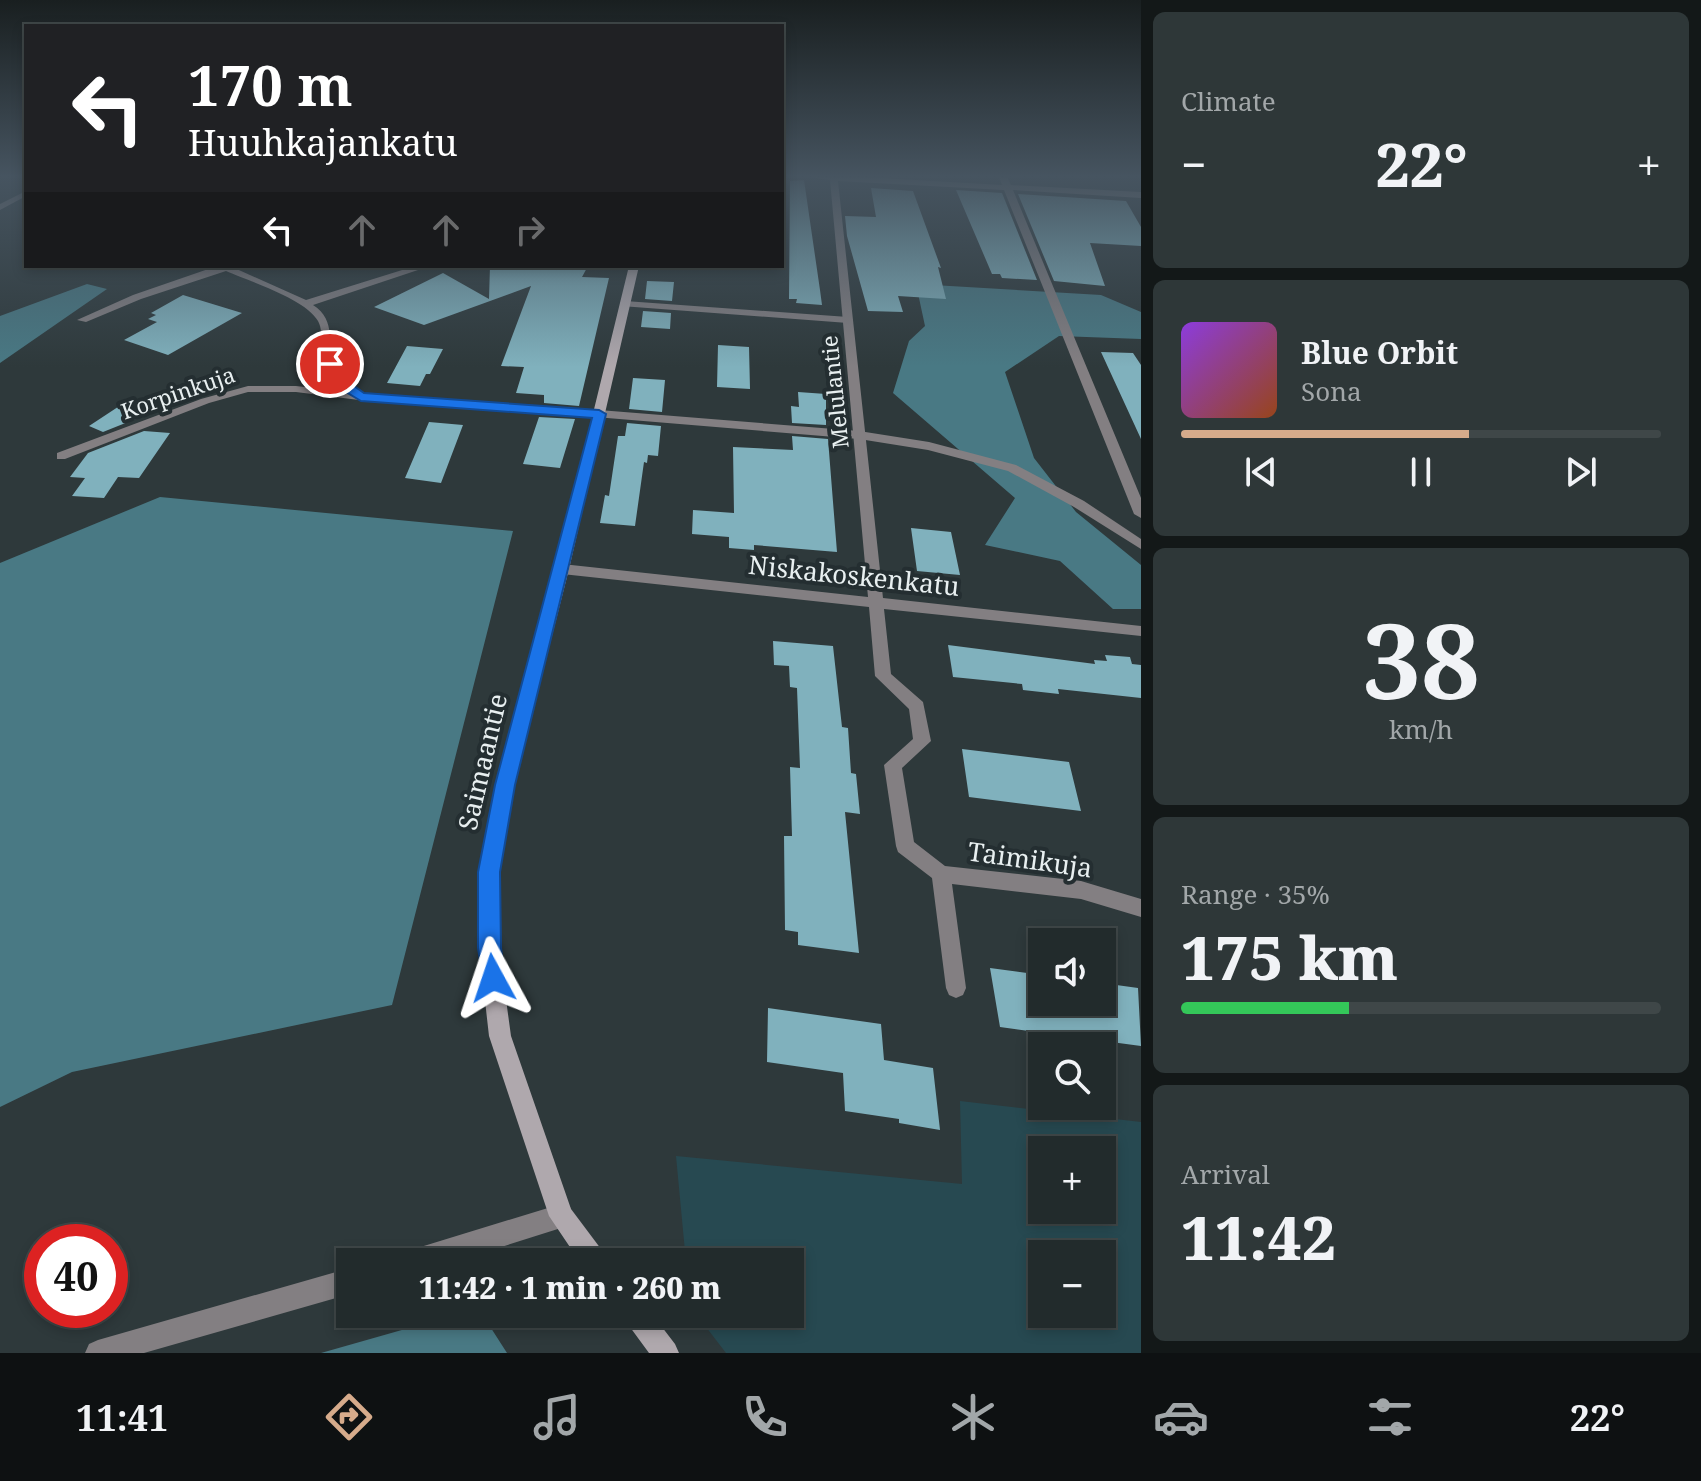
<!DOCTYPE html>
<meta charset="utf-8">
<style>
body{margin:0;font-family:"Noto Serif",serif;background:#2e3738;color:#f1f3f6;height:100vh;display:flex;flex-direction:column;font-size:30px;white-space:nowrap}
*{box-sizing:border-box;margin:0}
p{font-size:26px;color:#a2a7a9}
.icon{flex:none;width:44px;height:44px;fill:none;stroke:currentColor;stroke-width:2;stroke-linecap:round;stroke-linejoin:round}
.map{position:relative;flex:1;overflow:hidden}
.sheet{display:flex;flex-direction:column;gap:12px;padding:12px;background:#131818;width:560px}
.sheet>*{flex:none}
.hud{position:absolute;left:24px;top:24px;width:760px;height:244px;border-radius:0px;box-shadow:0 4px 12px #0003,0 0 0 2px #3f4748;background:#202124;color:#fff;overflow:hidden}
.controls{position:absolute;left:1028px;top:928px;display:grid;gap:16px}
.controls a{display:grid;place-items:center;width:88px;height:88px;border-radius:0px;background:#222b2c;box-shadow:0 4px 12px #0003,0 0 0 2px #3f4748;font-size:40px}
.speed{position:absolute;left:24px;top:1224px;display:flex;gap:16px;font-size:40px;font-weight:700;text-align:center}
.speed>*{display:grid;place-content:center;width:104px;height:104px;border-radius:50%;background:#222b2c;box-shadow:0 4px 12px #0003,0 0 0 2px #3f4748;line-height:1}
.speed .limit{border:12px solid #d22;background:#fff;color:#111}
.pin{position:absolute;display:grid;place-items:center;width:68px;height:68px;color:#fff;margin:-34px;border:4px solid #fff;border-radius:50%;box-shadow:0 2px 8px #0007}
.me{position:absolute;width:88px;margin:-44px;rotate:355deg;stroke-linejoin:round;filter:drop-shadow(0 0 6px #0008)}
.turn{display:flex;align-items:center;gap:28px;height:168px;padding:0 32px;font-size:36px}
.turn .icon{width:104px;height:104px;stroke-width:2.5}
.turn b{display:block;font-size:56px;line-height:68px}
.lanes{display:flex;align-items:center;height:76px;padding:0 32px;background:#0003;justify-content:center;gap:40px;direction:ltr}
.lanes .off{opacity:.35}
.big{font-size:60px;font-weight:800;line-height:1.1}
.sheet .widget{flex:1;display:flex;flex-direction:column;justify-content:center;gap:12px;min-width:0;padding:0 28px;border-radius:12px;background:#2e3738}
.sheet .dial{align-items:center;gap:0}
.dial b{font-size:104px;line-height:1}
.song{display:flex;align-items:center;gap:24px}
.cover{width:96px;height:96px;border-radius:12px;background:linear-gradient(135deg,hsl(270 70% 55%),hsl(20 70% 35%))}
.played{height:8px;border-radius:4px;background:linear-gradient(90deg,#d6ab8b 60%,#3f4748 60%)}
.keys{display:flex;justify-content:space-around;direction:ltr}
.heat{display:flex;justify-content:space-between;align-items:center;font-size:44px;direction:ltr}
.charge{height:12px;border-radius:6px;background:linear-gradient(90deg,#34c759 35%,#3f4748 0)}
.trip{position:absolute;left:336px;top:1248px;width:468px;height:80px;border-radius:0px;background:#222b2c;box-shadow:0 4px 12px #0003,0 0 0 2px #3f4748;font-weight:800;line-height:80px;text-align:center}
.menu{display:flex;height:128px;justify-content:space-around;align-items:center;background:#0e1112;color:#a2a7a9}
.menu .icon{width:56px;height:56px}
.menu .current{color:#d6ab8b}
.menu b{font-size:36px;color:#f1f3f6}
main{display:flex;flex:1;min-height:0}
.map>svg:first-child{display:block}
.green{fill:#274951;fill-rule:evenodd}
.forest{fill:#497984}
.building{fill:#80b1bd}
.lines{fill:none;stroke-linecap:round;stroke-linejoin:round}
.lane{fill:#837f82;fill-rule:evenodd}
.street{fill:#837f82;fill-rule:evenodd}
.secondary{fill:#afa8ad;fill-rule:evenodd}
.route{fill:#1a73e8;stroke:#114b97;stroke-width:2}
.labels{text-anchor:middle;stroke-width:8;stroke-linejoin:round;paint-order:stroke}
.far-street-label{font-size:22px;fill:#e8eff0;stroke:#242e31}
.street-label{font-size:26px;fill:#e8eff0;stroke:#242e31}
</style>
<main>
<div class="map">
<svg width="1141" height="1353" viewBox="0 0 1141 1353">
<rect width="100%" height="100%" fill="#2e393b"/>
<path class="green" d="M960 1101 1141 1122V1353H726L696 1314H790V1262H686L676 1156 962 1184ZM1042 1150H1102V1210H1042ZM1042 1254H1102V1314H1042Z"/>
<path class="forest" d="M87 284 107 289 0 363V316Z
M916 284 1101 295 1141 312V339L1059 336 1005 372 1034 458 1076 512 1141 565V609H1113L1060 561 985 545 1015 498 893 393 909 341 925 326Z
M160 497 513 531 392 1005 72 1072 0 1107V563Z
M458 1314H482L507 1353H321Z"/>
<path class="building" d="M804 180 820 290 822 305 796 303 797 299H789L790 181Z
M871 188 913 191 941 268 938 267 946 299 898 296 903 312 868 311 847 236 845 216 876 217Z
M956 190 1002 193 1037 280 1002 278 1000 274H992Z
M1018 194 1126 201 1141 227V246L1090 243 1105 286 1054 281Z
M490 266H588L582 277 609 278 579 406 544 403V395L516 393 524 367 501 366 531 286 424 325 374 307 443 273 489 299Z
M647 281 674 282 672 301 645 299Z
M183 295 242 313 168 355 124 340 157 322 148 319 156 315 151 313Z
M643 311 671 313 670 329 641 327Z
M718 345 749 347 750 389 717 387Z
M407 346 443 349 430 374H426L420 386 387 383Z
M1101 352 1133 353 1141 365V439Z
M633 378 665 380 662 412 629 409Z
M798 392 826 394V425L792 423 791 406 799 407Z
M127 401 158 410 103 432 89 426Z
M539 417 575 419 560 468 523 464Z
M429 422 463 425 441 483 405 478Z
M627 423 661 426 658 456 648 455 647 463 644 462 635 526 600 523 605 495 609 496 618 436H625Z
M144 431 170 433 139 478 118 477 104 498 72 496 85 478 70 477 88 453Z
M792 436 828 439 837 552 754 545V550L729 548V537L692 534 693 510 734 513 733 447 793 450Z
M911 528 951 532 960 575 917 571Z
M773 641 833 646 842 727 848 728 851 773 856 774 860 814 845 812 859 953 798 945V932L785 930 784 836H792L790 767 800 768 797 688 790 687 789 666 774 665Z
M948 645 1095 664 1094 660 1107 661 1105 655 1130 657 1132 664 1141 665V698L1058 689 1059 694 1023 690 1022 684 953 677Z
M962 749 1069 762 1081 811 969 797Z
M990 968 1042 975V1002H1102V983L1138 988 1141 1046 1000 1027Z
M768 1008 881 1024 884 1060 933 1068 940 1130 899 1123V1119L845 1111 843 1073 767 1062Z"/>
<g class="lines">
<path class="lane" d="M625 301 848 317 853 320 848 323 621 306 620 304Z
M599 410 859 431 929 442 1016 465 1084 501 1141 539V549L1074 507 1008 471 928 450 859 439 595 417 593 414Z"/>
<path class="street" d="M810 177H863L1002 185 999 177H1007L1011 185 1141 192V198L1013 190 1141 498V518L1134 514 1004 190 838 181 883 598 1141 626V636L884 609 891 674 923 702 931 741 902 768 914 842 945 866 1081 881 1141 899V917L1081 899 952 884 966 988 963 995 956 998 949 995 946 988 932 878 898 852 896 846 884 765 913 739 909 709 875 676 869 607 562 574 555 569 562 564 868 597 830 180Z
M26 191V196L0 210V204Z
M217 266H230L306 300 415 266H430L313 305C338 321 325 345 337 367 342 379 354 386 364 394L599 410 605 414 599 418 359 400 296 392H248L209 403 65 459H57V453L201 399 248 386H296L347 392C331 379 322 366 322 345 321 337 322 328 318 321 306 299 249 281 226 271L141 299 86 322 77 320 133 295Z
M561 1204 570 1207 573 1216 570 1225 561 1228 454 1262H401L405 1253 414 1249Z
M350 1268V1294L144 1353H85L89 1344 98 1340Z"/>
<path class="secondary" d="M629 266H639L569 569 514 785 499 872V948L511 1036 571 1209 604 1253 608 1262H580L549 1216 489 1036 479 948V872L496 785 555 569Z
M623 1314H652L675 1344 679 1353H649L627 1323Z"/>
</g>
<linearGradient id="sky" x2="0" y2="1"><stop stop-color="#191f20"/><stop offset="0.48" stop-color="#465460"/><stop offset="1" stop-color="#465460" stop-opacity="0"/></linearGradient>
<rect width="1141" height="367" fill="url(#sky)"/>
<path class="route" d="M325 362H334L350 383 364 393 599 410 606 414 515 785 500 872 501 948 505 978 501 986 493 989 484 986 478 948V872L495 785 592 418 361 401 341 389 324 364Z"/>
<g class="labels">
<g class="far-street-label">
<text transform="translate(835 392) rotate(-96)" y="8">Melulantie</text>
<text transform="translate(178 393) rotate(-19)" y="8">Korpinkuja</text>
</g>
<g class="street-label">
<text transform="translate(854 576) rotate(6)" y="9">Niskakoskenkatu</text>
<text transform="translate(483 762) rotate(-77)" y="9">Saimaantie</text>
<text transform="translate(1030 860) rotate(8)" y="9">Taimikuja</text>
</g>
</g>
</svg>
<div class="controls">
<a><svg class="icon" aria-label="sound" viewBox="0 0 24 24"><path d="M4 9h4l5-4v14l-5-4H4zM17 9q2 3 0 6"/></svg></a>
<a><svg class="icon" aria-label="search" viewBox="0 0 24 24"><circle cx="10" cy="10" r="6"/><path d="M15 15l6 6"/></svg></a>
<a>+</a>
<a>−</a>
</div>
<div class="speed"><div class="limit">40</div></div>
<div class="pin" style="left:330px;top:364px;background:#d93025"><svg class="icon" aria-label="arrive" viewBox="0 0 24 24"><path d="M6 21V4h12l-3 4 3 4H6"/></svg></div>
<svg class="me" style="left:493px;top:978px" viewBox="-20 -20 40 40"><path d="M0-17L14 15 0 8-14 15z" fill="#1a73e8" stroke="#fff" stroke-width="4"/></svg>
<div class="trip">11:42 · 1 min · 260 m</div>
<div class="hud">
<div class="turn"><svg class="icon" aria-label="left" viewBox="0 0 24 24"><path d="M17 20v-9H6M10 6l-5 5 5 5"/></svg><div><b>170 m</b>Huuhkajankatu</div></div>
<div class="lanes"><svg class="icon" aria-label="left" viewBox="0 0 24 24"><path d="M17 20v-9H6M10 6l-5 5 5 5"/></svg><svg class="icon off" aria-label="ahead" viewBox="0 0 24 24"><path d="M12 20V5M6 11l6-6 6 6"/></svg><svg class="icon off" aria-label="ahead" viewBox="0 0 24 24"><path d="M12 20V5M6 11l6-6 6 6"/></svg><svg class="icon off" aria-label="right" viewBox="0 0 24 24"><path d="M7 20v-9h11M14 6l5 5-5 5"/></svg></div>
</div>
</div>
<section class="sheet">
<div class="widget"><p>Climate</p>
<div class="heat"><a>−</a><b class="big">22°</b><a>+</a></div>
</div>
<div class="widget">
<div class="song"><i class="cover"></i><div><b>Blue Orbit</b><p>Sona</p></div></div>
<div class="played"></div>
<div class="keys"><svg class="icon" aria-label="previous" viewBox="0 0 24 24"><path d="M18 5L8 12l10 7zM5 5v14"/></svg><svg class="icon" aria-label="pause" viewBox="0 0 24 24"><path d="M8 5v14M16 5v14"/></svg><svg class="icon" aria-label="next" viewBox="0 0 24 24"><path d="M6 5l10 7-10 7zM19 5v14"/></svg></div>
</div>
<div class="widget dial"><b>38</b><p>km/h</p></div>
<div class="widget"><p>Range · 35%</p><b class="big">175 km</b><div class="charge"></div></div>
<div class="widget"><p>Arrival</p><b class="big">11:42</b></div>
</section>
</main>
<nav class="menu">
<b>11:41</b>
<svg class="icon current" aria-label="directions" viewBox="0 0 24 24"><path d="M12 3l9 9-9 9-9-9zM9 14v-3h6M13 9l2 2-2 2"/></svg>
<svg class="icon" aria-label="music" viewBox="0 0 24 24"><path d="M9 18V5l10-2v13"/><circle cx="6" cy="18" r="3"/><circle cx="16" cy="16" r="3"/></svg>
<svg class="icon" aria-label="phone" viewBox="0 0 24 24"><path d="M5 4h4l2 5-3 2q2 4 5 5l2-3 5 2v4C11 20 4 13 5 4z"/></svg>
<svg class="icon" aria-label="climate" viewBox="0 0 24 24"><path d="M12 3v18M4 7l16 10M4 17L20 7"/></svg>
<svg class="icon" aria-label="car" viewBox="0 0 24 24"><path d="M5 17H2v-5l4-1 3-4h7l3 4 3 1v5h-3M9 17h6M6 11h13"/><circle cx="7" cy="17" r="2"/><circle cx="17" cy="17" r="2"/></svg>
<svg class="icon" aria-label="filters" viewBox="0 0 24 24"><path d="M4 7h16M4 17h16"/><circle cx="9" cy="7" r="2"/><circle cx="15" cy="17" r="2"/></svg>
<b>22°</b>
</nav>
